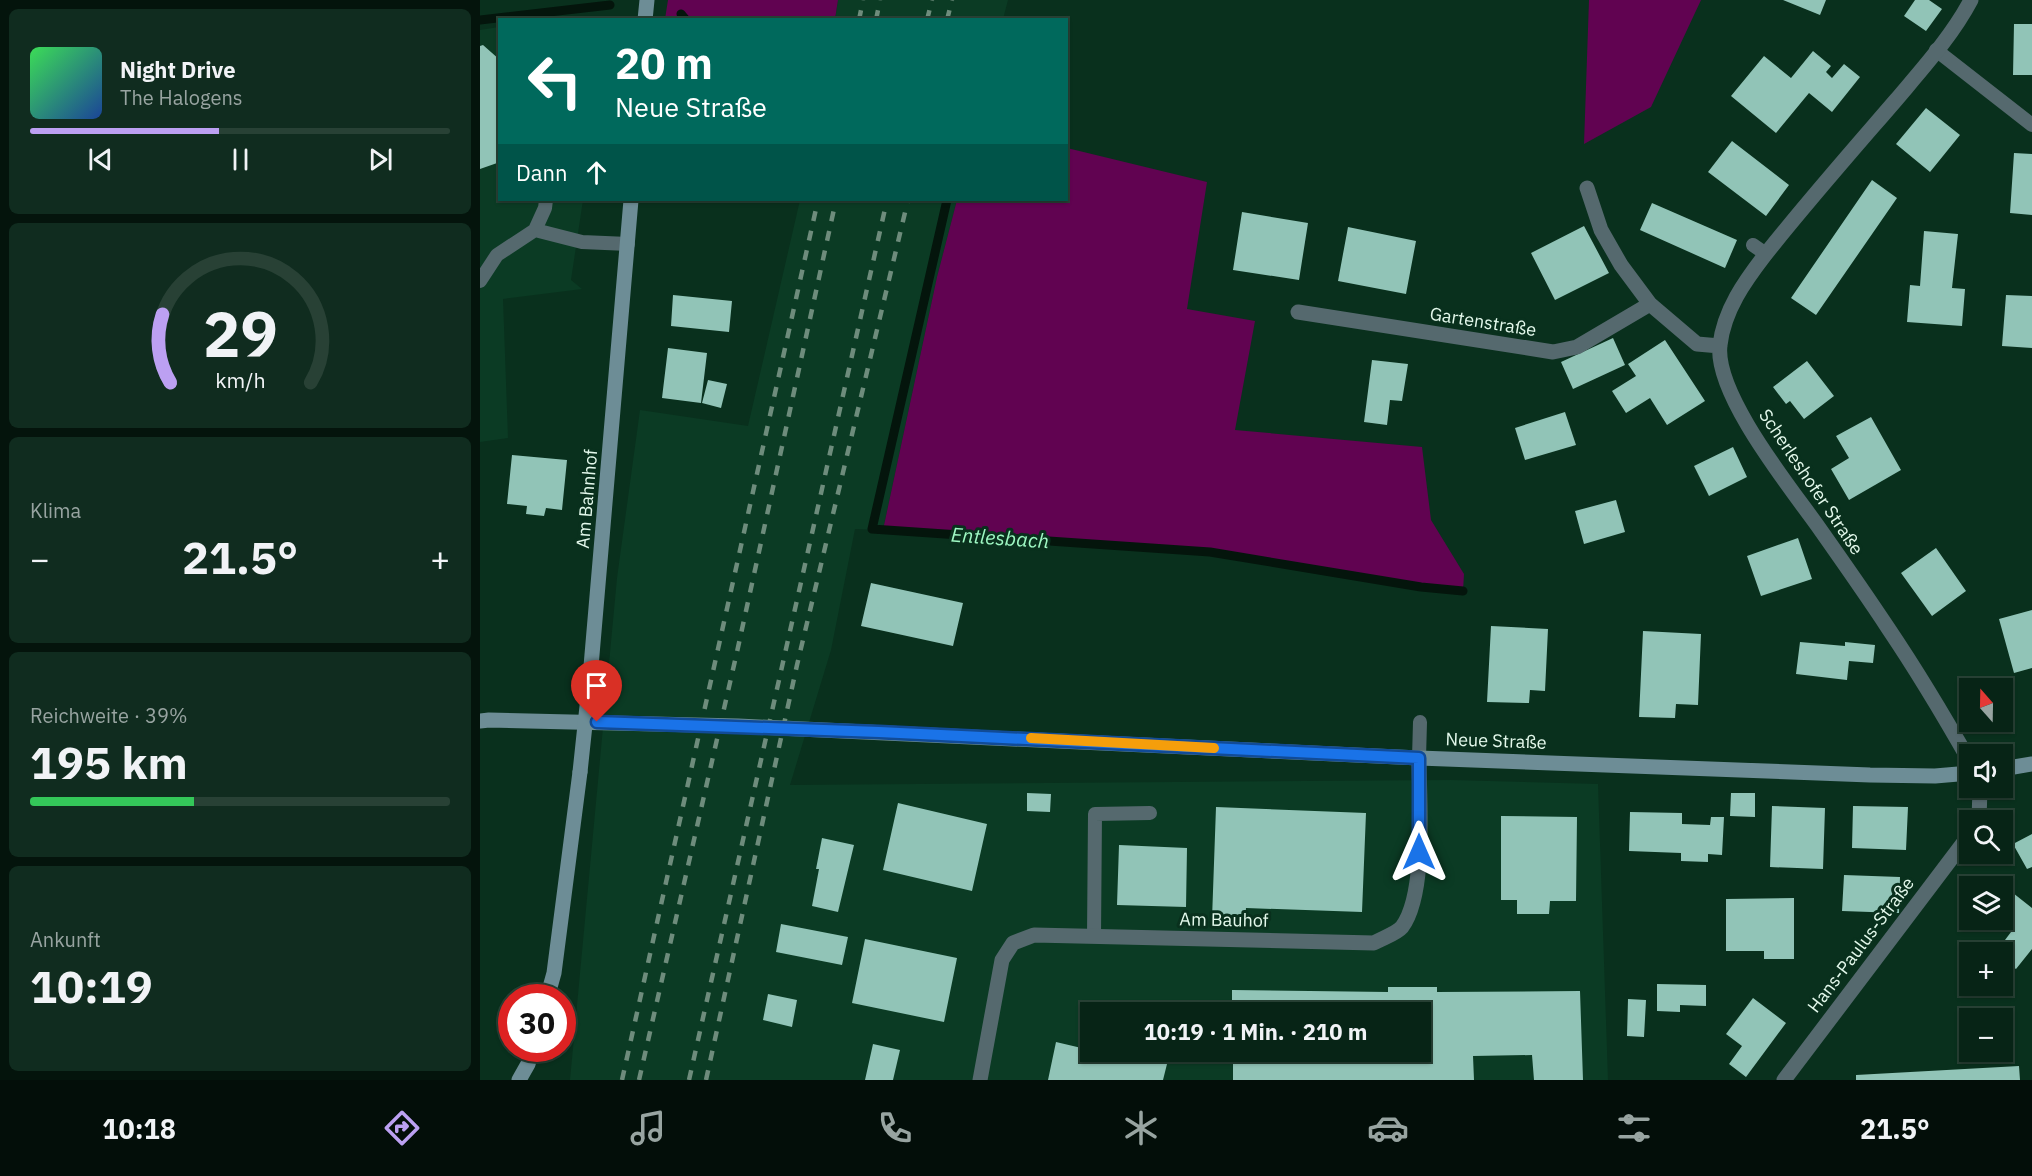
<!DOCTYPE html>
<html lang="de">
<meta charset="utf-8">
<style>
body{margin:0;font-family:"IBM Plex Sans",sans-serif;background:#102c1f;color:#f1f3f6;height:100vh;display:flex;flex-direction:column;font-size:22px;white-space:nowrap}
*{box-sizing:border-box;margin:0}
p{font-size:20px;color:#98a4a1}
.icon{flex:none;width:33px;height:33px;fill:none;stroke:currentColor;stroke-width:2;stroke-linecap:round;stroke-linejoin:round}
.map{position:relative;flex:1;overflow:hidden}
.sheet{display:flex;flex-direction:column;gap:9px;padding:9px;background:#04140c;width:480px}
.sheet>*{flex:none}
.guide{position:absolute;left:18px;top:18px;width:570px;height:183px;border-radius:0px;box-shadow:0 2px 4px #0004,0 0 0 2px #284135;background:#00695c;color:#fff;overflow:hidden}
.needle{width:39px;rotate:340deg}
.tools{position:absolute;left:1479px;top:678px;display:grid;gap:12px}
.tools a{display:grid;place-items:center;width:54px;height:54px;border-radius:0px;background:#072416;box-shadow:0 2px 4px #0004,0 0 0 2px #284135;font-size:30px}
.speed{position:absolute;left:18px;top:984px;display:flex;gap:12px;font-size:30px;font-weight:700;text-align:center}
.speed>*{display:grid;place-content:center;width:78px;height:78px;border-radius:50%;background:#072416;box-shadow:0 2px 4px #0004,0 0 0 2px #284135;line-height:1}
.speed .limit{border:9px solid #d22;background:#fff;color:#111}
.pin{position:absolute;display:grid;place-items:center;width:51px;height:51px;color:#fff;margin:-62px -26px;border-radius:50% 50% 50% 0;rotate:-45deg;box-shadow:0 0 6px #0007}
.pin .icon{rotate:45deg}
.me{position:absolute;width:66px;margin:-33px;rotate:0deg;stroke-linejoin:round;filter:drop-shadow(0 0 4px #0008)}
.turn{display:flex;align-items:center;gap:21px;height:126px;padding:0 18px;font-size:27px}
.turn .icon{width:78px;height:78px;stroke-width:2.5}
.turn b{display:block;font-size:42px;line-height:51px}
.then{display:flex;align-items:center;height:57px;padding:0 18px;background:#0003;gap:12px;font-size:22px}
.big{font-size:45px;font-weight:700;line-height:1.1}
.sheet .card{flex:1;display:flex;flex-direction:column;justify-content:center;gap:9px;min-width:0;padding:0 21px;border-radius:9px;background:#102c1f}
.sheet .dial{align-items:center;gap:0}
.dial svg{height:156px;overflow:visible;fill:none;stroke:#284135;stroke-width:7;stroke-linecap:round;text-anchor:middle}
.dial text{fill:#f1f3f6;stroke:none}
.song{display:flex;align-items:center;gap:18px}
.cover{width:72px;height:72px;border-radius:9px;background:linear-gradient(135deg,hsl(130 70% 55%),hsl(220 70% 35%))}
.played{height:6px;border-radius:3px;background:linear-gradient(90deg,#bca0f2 45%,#284135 45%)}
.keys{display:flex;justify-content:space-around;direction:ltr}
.heat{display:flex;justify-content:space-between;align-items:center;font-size:33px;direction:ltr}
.charge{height:9px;border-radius:4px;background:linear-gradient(90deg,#34c759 39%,#284135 0)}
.trip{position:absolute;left:600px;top:1002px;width:351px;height:60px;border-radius:0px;background:#072416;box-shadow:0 2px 4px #0004,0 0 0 2px #284135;font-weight:700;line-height:60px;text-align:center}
.tabs{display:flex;height:96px;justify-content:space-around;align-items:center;background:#030e09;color:#98a4a1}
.tabs .icon{width:42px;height:42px}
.tabs .current{color:#bca0f2}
.tabs b{font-size:27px;color:#f1f3f6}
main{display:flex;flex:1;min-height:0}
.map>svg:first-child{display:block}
.built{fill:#0b3b24;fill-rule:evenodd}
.green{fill:#610351}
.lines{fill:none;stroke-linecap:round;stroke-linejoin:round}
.stream{stroke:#04150c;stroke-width:9}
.building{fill:#91c4b7}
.lane{stroke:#55696e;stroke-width:14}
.street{stroke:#55696e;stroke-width:15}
.secondary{stroke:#6d8d96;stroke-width:15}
.rail{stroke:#6e8c7c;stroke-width:4.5;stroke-dasharray:10 10;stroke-linecap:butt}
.secondary-bridge{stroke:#6d8d96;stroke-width:15}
.route-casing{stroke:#114b97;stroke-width:15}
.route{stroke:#1a73e8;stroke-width:10}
.slow{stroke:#f59e0b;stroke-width:10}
.labels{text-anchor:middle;stroke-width:6;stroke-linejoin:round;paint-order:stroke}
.street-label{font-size:18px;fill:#e3f8eb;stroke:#09301d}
.water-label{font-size:20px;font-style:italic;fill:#9ff9c4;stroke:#09301d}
</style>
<main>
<section class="sheet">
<div class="card">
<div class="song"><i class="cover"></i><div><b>Night Drive</b><p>The Halogens</p></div></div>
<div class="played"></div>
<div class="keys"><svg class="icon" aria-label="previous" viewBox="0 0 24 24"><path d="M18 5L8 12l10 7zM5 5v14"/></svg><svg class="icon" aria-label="pause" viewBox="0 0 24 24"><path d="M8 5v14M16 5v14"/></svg><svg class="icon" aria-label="next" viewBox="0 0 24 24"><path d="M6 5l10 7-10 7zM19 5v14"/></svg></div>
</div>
<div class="card dial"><svg viewBox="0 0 100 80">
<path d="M14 69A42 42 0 1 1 86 69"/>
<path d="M14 69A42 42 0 0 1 10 34" stroke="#bca0f2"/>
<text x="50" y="56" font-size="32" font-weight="700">29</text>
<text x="50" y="72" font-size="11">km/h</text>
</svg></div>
<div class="card"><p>Klima</p>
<div class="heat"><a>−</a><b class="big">21.5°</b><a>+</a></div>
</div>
<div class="card"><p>Reichweite · 39%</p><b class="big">195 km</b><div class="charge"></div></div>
<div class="card"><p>Ankunft</p><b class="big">10:19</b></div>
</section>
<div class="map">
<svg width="1552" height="1080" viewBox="0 0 1552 1080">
<rect width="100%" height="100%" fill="#09301d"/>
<path class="built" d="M358 0H528L523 19H355Z
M19 27 20 200H103L91 280 102 289 23 299 28 438 0 442V30Z
M320 200H477L457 277 403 530 375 529 351 650 310 785 971 780 1118 784 1128 1080H90L137 578 160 410 268 426ZM610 1012H940V1052H610Z"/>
<path class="green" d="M188 0H358L355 19H185Z
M1109 0H1221L1171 107 1104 144Z
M587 148 727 182 707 309 775 321 755 430 942 447 951 520 984 574 983 591 941 587 730 552 403 530 457 277 477 200H586Z"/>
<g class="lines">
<path class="stream" d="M201 14 206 20
M0 20 130 5
M467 200 392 529 730 552 941 587 983 591"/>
</g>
<path class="building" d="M1303 0H1346L1340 15Z
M1435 0H1449L1462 9 1446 31 1424 16Z
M1534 24H1552V75H1533Z
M3 45 20 60V162L0 169V46Z
M1333 51 1351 66 1346 72 1352 78 1364 64 1380 77 1352 112 1329 93 1296 133 1251 96 1284 56 1311 78Z
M1446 108 1480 135 1450 172 1416 144Z
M1252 141 1309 185 1286 216 1228 172Z
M1534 153 1552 154V215L1530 213Z
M1392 180 1417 198 1336 315 1311 298Z
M1172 203 1257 240 1245 268 1160 230Z
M762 212 828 223 819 280 753 270Z
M1104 226 1129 273 1075 300 1051 253Z
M868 227 936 241 926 294 858 281Z
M1444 231 1478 234 1472 288 1485 289 1482 326 1427 322 1430 285 1440 286Z
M193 295 252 301 249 332 191 326Z
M1526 295 1552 296V348L1522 346Z
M1133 338 1145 365 1093 389 1081 362Z
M1185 340 1225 401 1187 425 1170 398 1146 413 1132 391 1156 376 1148 364Z
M188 348 227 353 221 403 182 398Z
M892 360 928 364 922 401 910 400 907 425 884 422Z
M1327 361 1354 396 1324 419 1310 401 1306 404 1293 387Z
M228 380 247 384 241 408 222 403Z
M1085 412 1096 445 1045 460 1035 428Z
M1391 417 1421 470 1369 500 1351 469 1369 458 1356 436Z
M1253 447 1267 477 1229 496 1214 466Z
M32 455 87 460 82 510 66 508 64 516 46 514 47 506 27 504Z
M1136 500 1145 532 1104 544 1095 511Z
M1318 538 1332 579 1281 596 1267 556Z
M1456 548 1486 591 1452 616 1421 573Z
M391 583 483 603 473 646 381 626Z
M1552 610V668L1534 673 1519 619Z
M1011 626 1068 629 1065 691 1050 690 1049 703 1007 702Z
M1163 631 1221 634 1218 705 1196 704 1195 718 1159 717Z
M1320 642 1365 646V642L1395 645 1393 663 1369 661 1367 680 1316 674Z
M547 793 571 794 570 812 547 811Z
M1251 793H1275V817L1250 816Z
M418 803 507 824 492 891 403 870Z
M1292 806 1345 808 1343 869 1290 867Z
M1373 806 1428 807 1426 850 1372 848Z
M736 807 886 813 882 912 766 908 765 920 732 919Z
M1150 812 1202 813V824L1230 825 1231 817H1244L1242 855 1228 854V862L1201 861V853L1149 851Z
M1021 816 1097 817 1096 901H1070L1069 914H1037V900H1021Z
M1552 834V867L1547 869 1533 844Z
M342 838 374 845 358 912 332 906 339 869H336Z
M639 845 707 848 706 907 637 905Z
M1364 875 1420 877 1419 913 1362 911Z
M1514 878 1552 908V949L1536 969 1522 959V952H1516L1531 932 1515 920H1522V886H1508Z
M1314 898V959H1284V951H1246V899Z
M301 924 368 937 362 965 296 952Z
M385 939 477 958 464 1022 372 1003Z
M1177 984 1226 985V1006L1200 1005V1012L1177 1011Z
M908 987H957V992L1100 991 1103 1080H1054L1052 1055 993 1056 994 1080H753V1052H940V1012H752V990L908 992Z
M288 994 317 1000 312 1027 283 1020Z
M1273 998 1306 1023 1266 1077 1249 1064 1262 1046 1246 1034Z
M1148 999 1166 1000 1164 1037 1147 1036Z
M576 1042 610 1050V1052L663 1062 665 1052H690L683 1080H568Z
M393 1044 420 1050 413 1080H385Z
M1539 1066 1540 1080H1376V1075Z"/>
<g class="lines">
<path class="lane" d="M1456 50 1552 125
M55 230 65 208 66 200
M1273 245 1286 254
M0 281 17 255 55 230 102 242 148 244
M939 758 940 722
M614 936 615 814 670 813"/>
<path class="street" d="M1107 188 1121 230 1141 265 1170 304 1217 344 1240 346
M818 312 1073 352 1097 347 1170 304
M1490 762C1464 716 1437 671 1408 628 1385 593 1361 559 1337 525 1309 486 1234 393 1240 345 1244 310 1265 281 1285 255 1327 202 1372 151 1416 100 1443 68 1472 36 1491 0
M1499 820 1500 788
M500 1080 522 960 533 943 554 935 894 943C902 938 916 934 922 927 947 893 939 801 939 758
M1304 1080 1490 834"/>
<path class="secondary" d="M165 20 167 0
M110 678 151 200
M0 721 9 720 258 726 939 758 1390 775 1455 776 1490 773
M1522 769 1552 764
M67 998 74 973 100 772
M39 1080 48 1064 53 1048"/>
<path class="rail" d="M379 20 383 0
M396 20 400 0
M447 20 452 0
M467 20 472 0
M142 1080 338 200
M159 1080 257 652 356 200
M209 1080 407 200
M226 1080 317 665 428 200"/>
<path class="secondary-bridge" d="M100 772 110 678"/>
</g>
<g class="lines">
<defs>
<path id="route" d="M117 722 399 732 939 758V852"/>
</defs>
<use href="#route" class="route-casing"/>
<use href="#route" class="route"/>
<path class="slow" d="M551 738 734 748"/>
</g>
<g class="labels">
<g class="street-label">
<text transform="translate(1003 322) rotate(9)" y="6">Gartenstraße</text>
<text transform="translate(1331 482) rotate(56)" y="6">Scherleshofer Straße</text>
<text transform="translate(107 499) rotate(-85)" y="6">Am Bahnhof</text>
<text transform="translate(1016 741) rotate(2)" y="6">Neue Straße</text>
<text transform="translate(744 920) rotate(1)" y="6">Am Bauhof</text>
<text transform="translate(1381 945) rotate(-53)" y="6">Hans-Paulus-Straße</text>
</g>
<g class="water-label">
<text transform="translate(520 538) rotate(4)" y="7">Entlesbach</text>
</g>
</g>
</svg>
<div class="tools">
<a><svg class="needle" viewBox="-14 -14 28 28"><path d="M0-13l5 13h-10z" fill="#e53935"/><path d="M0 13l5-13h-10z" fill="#98a4a1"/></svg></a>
<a><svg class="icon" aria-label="sound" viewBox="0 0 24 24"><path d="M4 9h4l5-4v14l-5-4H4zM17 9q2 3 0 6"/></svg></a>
<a><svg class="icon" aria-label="search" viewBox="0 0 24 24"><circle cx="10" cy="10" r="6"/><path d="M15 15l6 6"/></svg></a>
<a><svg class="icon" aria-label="layers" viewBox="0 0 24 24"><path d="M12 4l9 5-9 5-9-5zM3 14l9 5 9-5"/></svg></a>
<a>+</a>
<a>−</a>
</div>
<div class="speed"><div class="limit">30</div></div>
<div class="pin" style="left:117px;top:722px;background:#d93025"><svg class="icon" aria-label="arrive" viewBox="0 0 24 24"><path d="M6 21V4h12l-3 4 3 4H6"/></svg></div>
<svg class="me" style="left:939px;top:852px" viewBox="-20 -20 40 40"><path d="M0-17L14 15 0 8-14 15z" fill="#1a73e8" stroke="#fff" stroke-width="4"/></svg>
<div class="trip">10:19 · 1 Min. · 210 m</div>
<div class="guide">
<div class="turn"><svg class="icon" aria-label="left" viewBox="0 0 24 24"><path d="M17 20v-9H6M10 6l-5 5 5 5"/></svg><div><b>20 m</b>Neue Straße</div></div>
<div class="then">Dann<svg class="icon" aria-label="ahead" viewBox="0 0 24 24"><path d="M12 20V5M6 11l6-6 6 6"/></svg></div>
</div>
</div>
</main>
<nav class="tabs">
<b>10:18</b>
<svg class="icon current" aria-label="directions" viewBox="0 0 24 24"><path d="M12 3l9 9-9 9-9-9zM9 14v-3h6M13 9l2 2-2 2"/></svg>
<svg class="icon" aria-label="music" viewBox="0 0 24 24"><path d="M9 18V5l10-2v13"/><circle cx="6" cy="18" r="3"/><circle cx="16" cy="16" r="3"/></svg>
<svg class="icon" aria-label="phone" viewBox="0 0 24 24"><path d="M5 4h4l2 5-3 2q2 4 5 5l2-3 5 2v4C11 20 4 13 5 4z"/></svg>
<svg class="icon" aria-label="climate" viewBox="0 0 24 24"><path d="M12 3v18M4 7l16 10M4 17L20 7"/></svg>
<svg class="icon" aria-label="car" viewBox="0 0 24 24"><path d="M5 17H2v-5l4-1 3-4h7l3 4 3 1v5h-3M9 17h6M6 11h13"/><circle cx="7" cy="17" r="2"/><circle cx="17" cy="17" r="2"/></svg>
<svg class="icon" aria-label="filters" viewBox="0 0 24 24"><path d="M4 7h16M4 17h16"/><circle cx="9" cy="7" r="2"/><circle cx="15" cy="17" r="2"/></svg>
<b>21.5°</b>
</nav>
